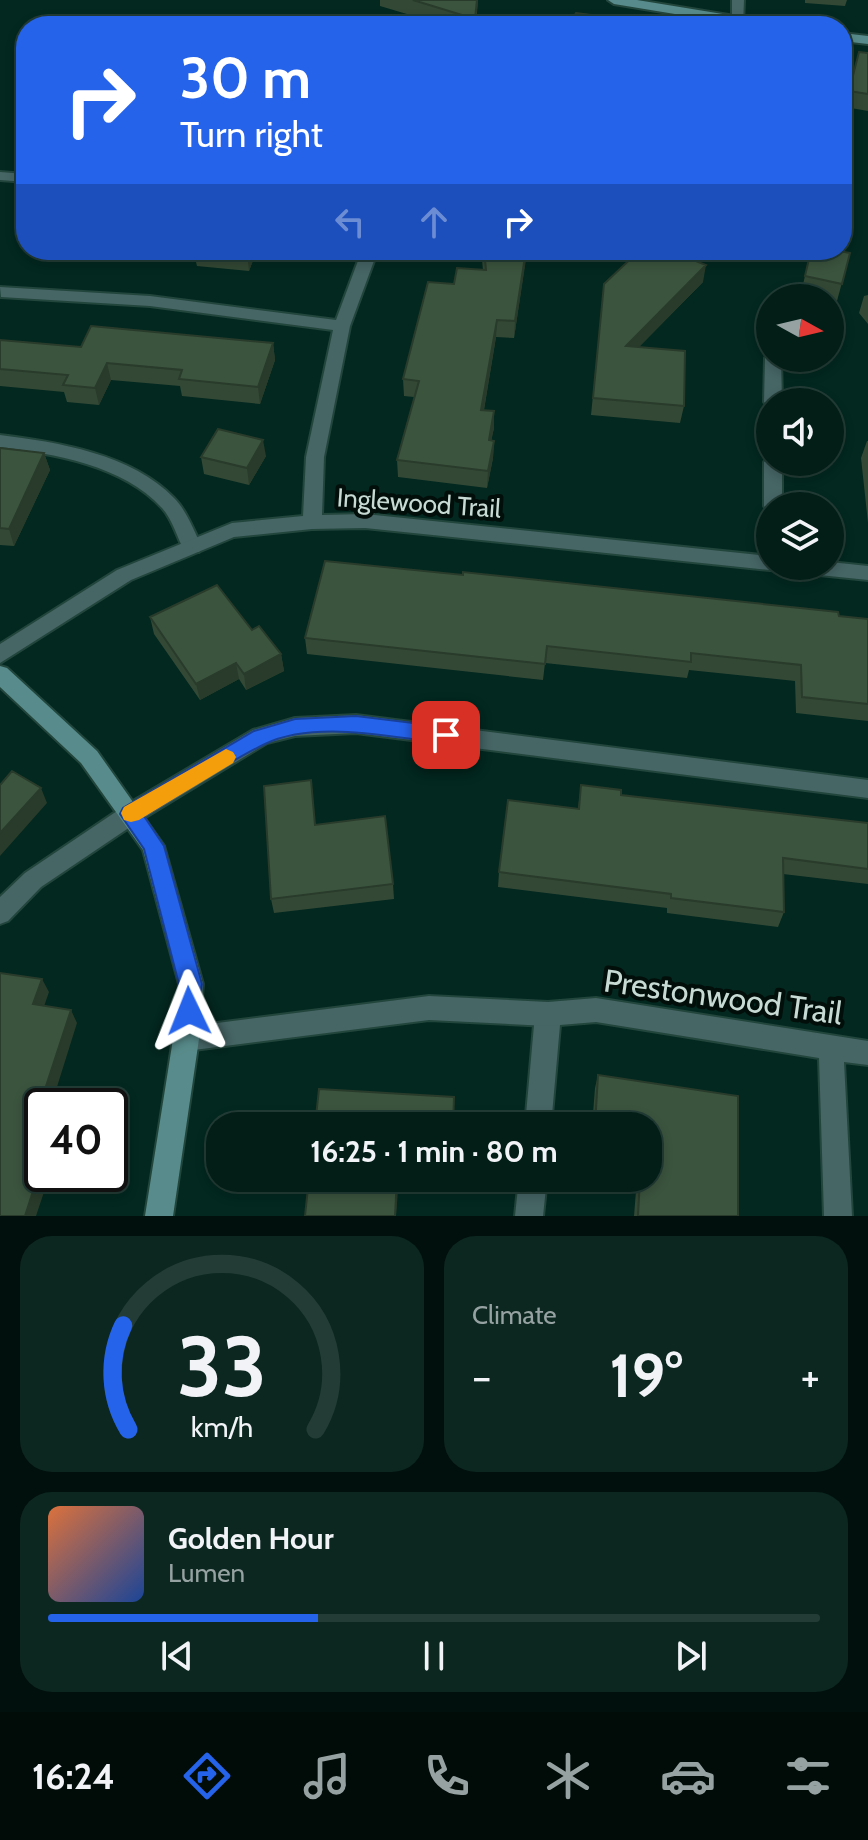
<!DOCTYPE html>
<meta charset="utf-8">
<style>
body{margin:0;font-family:Cabin,sans-serif;background:#0c2720;color:#f1f3f6;height:100vh;display:flex;flex-direction:column;font-size:30px;white-space:nowrap}
*{box-sizing:border-box;margin:0}
p{font-size:26px;color:#96a2a1}
.icon{flex:none;width:44px;height:44px;fill:none;stroke:currentColor;stroke-width:2;stroke-linecap:round;stroke-linejoin:round}
.map{position:relative;height:1216px;overflow:hidden}
.side{display:flex;flex-direction:column;gap:20px;padding:20px;background:#01100d;flex:1}
.side>*{flex:none}
.hud{position:absolute;left:16px;top:16px;width:836px;height:244px;border-radius:32px;box-shadow:0 4px 12px #0003,0 0 0 2px #233c36;background:#2563eb;color:#fff;overflow:hidden}
.needle{width:52px;rotate:98deg}
.buttons{position:absolute;left:756px;top:284px;display:grid;gap:16px}
.buttons a{display:grid;place-items:center;width:88px;height:88px;border-radius:50%;background:#021e17;box-shadow:0 4px 12px #0003,0 0 0 2px #233c36;font-size:40px}
.speed{position:absolute;left:24px;top:1088px;display:flex;gap:16px;font-size:40px;font-weight:700;text-align:center}
.speed>*{display:grid;place-content:center;width:104px;height:104px;border-radius:50%;background:#021e17;box-shadow:0 4px 12px #0003,0 0 0 2px #233c36;line-height:1}
.speed .limit{border:4px solid #111;border-radius:12px;background:#fff;color:#111}
.pin{position:absolute;display:grid;place-items:center;width:68px;height:68px;color:#fff;margin:-34px;border-radius:16px;box-shadow:0 4px 12px #0006}
.me{position:absolute;width:88px;margin:-44px;rotate:358deg;stroke-linejoin:round;filter:drop-shadow(0 0 6px #0008)}
.turn{display:flex;align-items:center;gap:28px;height:168px;padding:0 32px;font-size:36px}
.turn .icon{width:104px;height:104px;stroke-width:2.5}
.turn b{display:block;font-size:56px;line-height:68px}
.lanes{display:flex;align-items:center;height:76px;padding:0 32px;background:#0003;justify-content:center;gap:40px;direction:ltr}
.lanes .off{opacity:.35}
.big{font-size:60px;font-weight:700;line-height:1.1}
.side .tile{flex:1;display:flex;flex-direction:column;justify-content:center;gap:12px;min-width:0;padding:0 28px;border-radius:32px;background:#0c2720}
.side .dial{align-items:center;gap:0}
.dial svg{height:208px;overflow:visible;fill:none;stroke:#233c36;stroke-width:7;stroke-linecap:round;text-anchor:middle}
.dial text{fill:#f1f3f6;stroke:none}
.song{display:flex;align-items:center;gap:24px}
.cover{width:96px;height:96px;border-radius:12px;background:linear-gradient(135deg,hsl(20 70% 55%),hsl(220 70% 35%))}
.played{height:8px;border-radius:4px;background:linear-gradient(90deg,#2563eb 35%,#233c36 35%)}
.keys{display:flex;justify-content:space-around;direction:ltr}
.heat{display:flex;justify-content:space-between;align-items:center;font-size:44px;direction:ltr}
.side .tiles{flex:1;display:grid;gap:20px;grid-template-columns:1fr 1fr}
.tile:last-child{grid-column:span 2}
.trip{position:absolute;left:206px;top:1112px;width:456px;height:80px;border-radius:32px;background:#021e17;box-shadow:0 4px 12px #0003,0 0 0 2px #233c36;font-weight:700;line-height:80px;text-align:center}
.menu{display:flex;height:128px;justify-content:space-around;align-items:center;background:#010c09;color:#96a2a1}
.menu .icon{width:56px;height:56px}
.menu .selected{color:#2563eb}
.menu b{font-size:36px;color:#f1f3f6}
.map>svg:first-child{display:block}
.lines{fill:none;stroke-linecap:round;stroke-linejoin:round}
.lane-casing{stroke:#22453c;stroke-width:4}
.street-casing{stroke:#22453c;stroke-width:4}
.secondary-casing{stroke:#22453c;stroke-width:4}
.lane{fill:#466565;fill-rule:evenodd}
.street{fill:#466565;fill-rule:evenodd}
.secondary{fill:#588b8b;fill-rule:evenodd}
.wall{fill:#334835}
.shaded-wall{fill:#293b2b}
.building{fill:#3b543e;stroke:#293b2b;stroke-width:2}
.route{fill:#2563eb;stroke:#184099;stroke-width:2}
.slow{fill:#f59e0b}
.labels{text-anchor:middle;stroke-width:8;stroke-linejoin:round;paint-order:stroke}
.street-label{font-size:26px;fill:#c7dbd4;stroke:#020e0a}
.near-street-label{font-size:32px;fill:#c7dbd4;stroke:#020e0a}
</style>
<div class="map">
<svg width="868" height="1216" viewBox="0 0 868 1216">
<rect width="100%" height="100%" fill="#02281f"/>
<g class="lines">
<defs>
<path id="lane" d="M0 172 26 174V182L0 180Z
M0 435C57 442 132 454 174 498 187 511 194 531 202 547L199 552H185C177 538 173 520 162 508 123 465 54 454 0 447Z
M356 715 868 780V798L356 733 295 736 267 743 139 821 41 887 8 921 0 924V897L25 873 123 807 253 730 295 718Z
M548 1002 557 1006 561 1014 551 1126H525L535 1014 539 1006Z
M519 1178H547L543 1216H515Z"/>
<path id="street" d="M732 0H744L743 24 732 21Z
M362 250H378L350 326 324 457 322 515 365 514 770 556V566H778L777 568 770 570 365 528 312 529 234 537 131 580 0 663V644L117 570 232 523 303 516 306 457 333 330 150 306 1 297 0 287 150 296 336 320Z
M770 353V358H781L782 402H770V407L764 402 765 358Z
M770 457V462H782V506H770V512L764 506V462Z
M830 562 868 566V580L800 573 793 571 790 566H830Z
M429 996 548 1002 596 998 868 1041V1065L844 1062 852 1216H824L819 1058 596 1022 548 1026 429 1020 186 1051 177 1048 173 1039 177 1030 186 1027Z"/>
<path id="secondary" d="M608 0H637L771 22 777 26H748L614 4Z
M842 33 868 36V44L842 41Z
M0 666 7 668 97 751 164 846 203 984 199 1039 173 1216H145L173 1039 179 984 143 850 81 763 0 687Z"/>
</defs>
<use href="#lane" class="lane-casing"/>
<use href="#street" class="street-casing"/>
<use href="#secondary" class="secondary-casing"/>
<use href="#lane" class="lane"/>
<use href="#street" class="street"/>
<use href="#secondary" class="secondary"/>
</g>
<path class="wall" d="M377 0H478L476 26H447L380 6V0Z
M805 0H847L845 6 805 3Z
M859 52 868 53V111L845 107Z
M106 250H257L249 271 197 266 196 262 107 254Z
M481 250H527L514 338 496 337 484 410 494 428 491 440 494 441 493 458 487 488 398 477 397 460 414 397 404 396 403 379 454 284 483 270Z
M811 250 850 253 837 301 830 299V298L801 293Z
M703 282 639 347 684 406 680 423 591 415 604 284Z
M868 295V324L859 313 864 296Z
M0 340 81 347 273 343 275 360 260 404 182 396 180 386 111 380 99 405 67 402 64 392 0 386Z
M867 441H868V523L861 458Z
M0 448 44 453 50 470 14 546 0 545Z
M266 456 249 485 204 474 201 457Z
M839 616 868 619V721L796 713 795 681 689 670 687 678 545 663 543 680 307 654 305 638Z
M150 617 252 630 281 654 284 671 246 690 239 679 200 700 154 634Z
M581 785 621 795 868 823V884L783 874 784 912 778 927 667 913V908L498 887 499 872 578 808Z
M316 825 393 884 394 899 274 913 271 899Z
M598 1075 738 1216H634L637 1178H648V1126H592L595 1088Z"/>
<path class="shaded-wall" d="M249 250H257L249 271 247 254Z
M527 250 526 260 514 338 515 321Z
M706 265 703 282 623 363 626 346Z
M497 320 496 337 481 427V410Z
M273 343 275 360 260 404 258 387Z
M107 363 111 380 99 405 95 388Z
M494 411V428L488 457 489 440Z
M263 440 266 456 249 485 247 468Z
M494 441 493 458 487 488 488 471Z
M44 453 50 470 14 546 9 529Z
M281 654 284 671 246 690 244 674Z
M236 663 239 679 200 700 196 684Z
M41 788 47 803 0 856V833Z
M42 979 49 992 40 1018 33 1004Z
M71 1010 77 1023 51 1106H42V1133L38 1146 30 1135Z
M42 1163V1174H50L36 1216H25Z
M397 1178H399L396 1216H395Z"/>
<path class="building" d="M413 0H477L475 19Z
M576 13 607 17 602 26H568Z
M859 52 868 53V94L849 91Z
M203 250H249L247 254Z
M484 250H526L515 321 497 320 481 410 494 411 489 440 494 441 488 471 397 460 419 381 403 379 428 282 454 284 457 268 486 270Z
M640 250H668L706 265 626 346 685 351 684 406 593 398 604 284Z
M811 250H834L850 253 842 284 805 276Z
M91 326 273 343 258 387 179 379 182 370 107 363 95 388 63 385 68 375 0 369V340L81 347Z
M218 429 263 440 247 468 201 457Z
M0 448 44 453 9 529 0 528Z
M325 561 463 575V572L838 612 839 616 868 619V704L802 697 801 665 691 653V662L547 646 545 664 305 638Z
M217 585 252 630 259 626 281 654 244 674 236 663 196 684 150 617Z
M12 771 41 788 0 833V785Z
M311 780 315 825 385 816 393 884 271 899 264 786Z
M581 785 621 790V795L868 823V869L783 858 784 912 671 898V894L499 872 508 800 579 809Z
M0 973 42 979 33 1004 71 1010 30 1135 42 1136V1163L25 1216H0Z
M598 1075 738 1096V1216H638L640 1178H648V1126H595Z
M319 1089 454 1097 453 1126H315Z
M309 1178H397L395 1216H305Z"/>
<path class="route" d="M356 716 446 727 453 730 456 735 453 741 446 744C393 737 315 720 265 744 223 764 184 793 144 816L164 846 202 984 197 1019 189 1022 181 1019 177 1011 179 984 144 849 120 814 123 808 254 731 295 719Z"/>
<path class="slow" d="M226 749 233 752 236 757 233 763 139 820 131 822 124 820 121 813 124 807Z"/>
<g class="labels">
<g class="street-label">
<text transform="translate(419 503) rotate(4)" y="9">Inglewood Trail</text>
</g>
<g class="near-street-label">
<text transform="translate(723 997) rotate(8)" y="11">Prestonwood Trail</text>
</g>
</g>
</svg>
<div class="buttons">
<a><svg class="needle" viewBox="-14 -14 28 28"><path d="M0-13l5 13h-10z" fill="#e53935"/><path d="M0 13l5-13h-10z" fill="#96a2a1"/></svg></a>
<a><svg class="icon" aria-label="sound" viewBox="0 0 24 24"><path d="M4 9h4l5-4v14l-5-4H4zM17 9q2 3 0 6"/></svg></a>
<a><svg class="icon" aria-label="layers" viewBox="0 0 24 24"><path d="M12 4l9 5-9 5-9-5zM3 14l9 5 9-5"/></svg></a>
</div>
<div class="speed"><div class="limit">40</div></div>
<div class="pin" style="left:446px;top:735px;background:#d93025"><svg class="icon" aria-label="arrive" viewBox="0 0 24 24"><path d="M6 21V4h12l-3 4 3 4H6"/></svg></div>
<svg class="me" style="left:189px;top:1011px" viewBox="-20 -20 40 40"><path d="M0-17L14 15 0 8-14 15z" fill="#2563eb" stroke="#fff" stroke-width="4"/></svg>
<div class="trip">16:25 · 1 min · 80 m</div>
<div class="hud">
<div class="turn"><svg class="icon" aria-label="right" viewBox="0 0 24 24"><path d="M7 20v-9h11M14 6l5 5-5 5"/></svg><div><b>30 m</b>Turn right</div></div>
<div class="lanes"><svg class="icon off" aria-label="left" viewBox="0 0 24 24"><path d="M17 20v-9H6M10 6l-5 5 5 5"/></svg><svg class="icon off" aria-label="ahead" viewBox="0 0 24 24"><path d="M12 20V5M6 11l6-6 6 6"/></svg><svg class="icon" aria-label="right" viewBox="0 0 24 24"><path d="M7 20v-9h11M14 6l5 5-5 5"/></svg></div>
</div>
</div>
<section class="side">
<div class="tiles">
<div class="tile dial"><svg viewBox="0 0 100 80">
<path d="M14 69A42 42 0 1 1 86 69"/>
<path d="M14 69A42 42 0 0 1 12 29" stroke="#2563eb"/>
<text x="50" y="56" font-size="32" font-weight="700">33</text>
<text x="50" y="72" font-size="11">km/h</text>
</svg></div>
<div class="tile"><p>Climate</p>
<div class="heat"><a>−</a><b class="big">19°</b><a>+</a></div>
</div>
<div class="tile">
<div class="song"><i class="cover"></i><div><b>Golden Hour</b><p>Lumen</p></div></div>
<div class="played"></div>
<div class="keys"><svg class="icon" aria-label="previous" viewBox="0 0 24 24"><path d="M18 5L8 12l10 7zM5 5v14"/></svg><svg class="icon" aria-label="pause" viewBox="0 0 24 24"><path d="M8 5v14M16 5v14"/></svg><svg class="icon" aria-label="next" viewBox="0 0 24 24"><path d="M6 5l10 7-10 7zM19 5v14"/></svg></div>
</div>
</div>
</section>
<nav class="menu">
<b>16:24</b>
<svg class="icon selected" aria-label="directions" viewBox="0 0 24 24"><path d="M12 3l9 9-9 9-9-9zM9 14v-3h6M13 9l2 2-2 2"/></svg>
<svg class="icon" aria-label="music" viewBox="0 0 24 24"><path d="M9 18V5l10-2v13"/><circle cx="6" cy="18" r="3"/><circle cx="16" cy="16" r="3"/></svg>
<svg class="icon" aria-label="phone" viewBox="0 0 24 24"><path d="M5 4h4l2 5-3 2q2 4 5 5l2-3 5 2v4C11 20 4 13 5 4z"/></svg>
<svg class="icon" aria-label="climate" viewBox="0 0 24 24"><path d="M12 3v18M4 7l16 10M4 17L20 7"/></svg>
<svg class="icon" aria-label="car" viewBox="0 0 24 24"><path d="M5 17H2v-5l4-1 3-4h7l3 4 3 1v5h-3M9 17h6M6 11h13"/><circle cx="7" cy="17" r="2"/><circle cx="17" cy="17" r="2"/></svg>
<svg class="icon" aria-label="filters" viewBox="0 0 24 24"><path d="M4 7h16M4 17h16"/><circle cx="9" cy="7" r="2"/><circle cx="15" cy="17" r="2"/></svg>
</nav>
